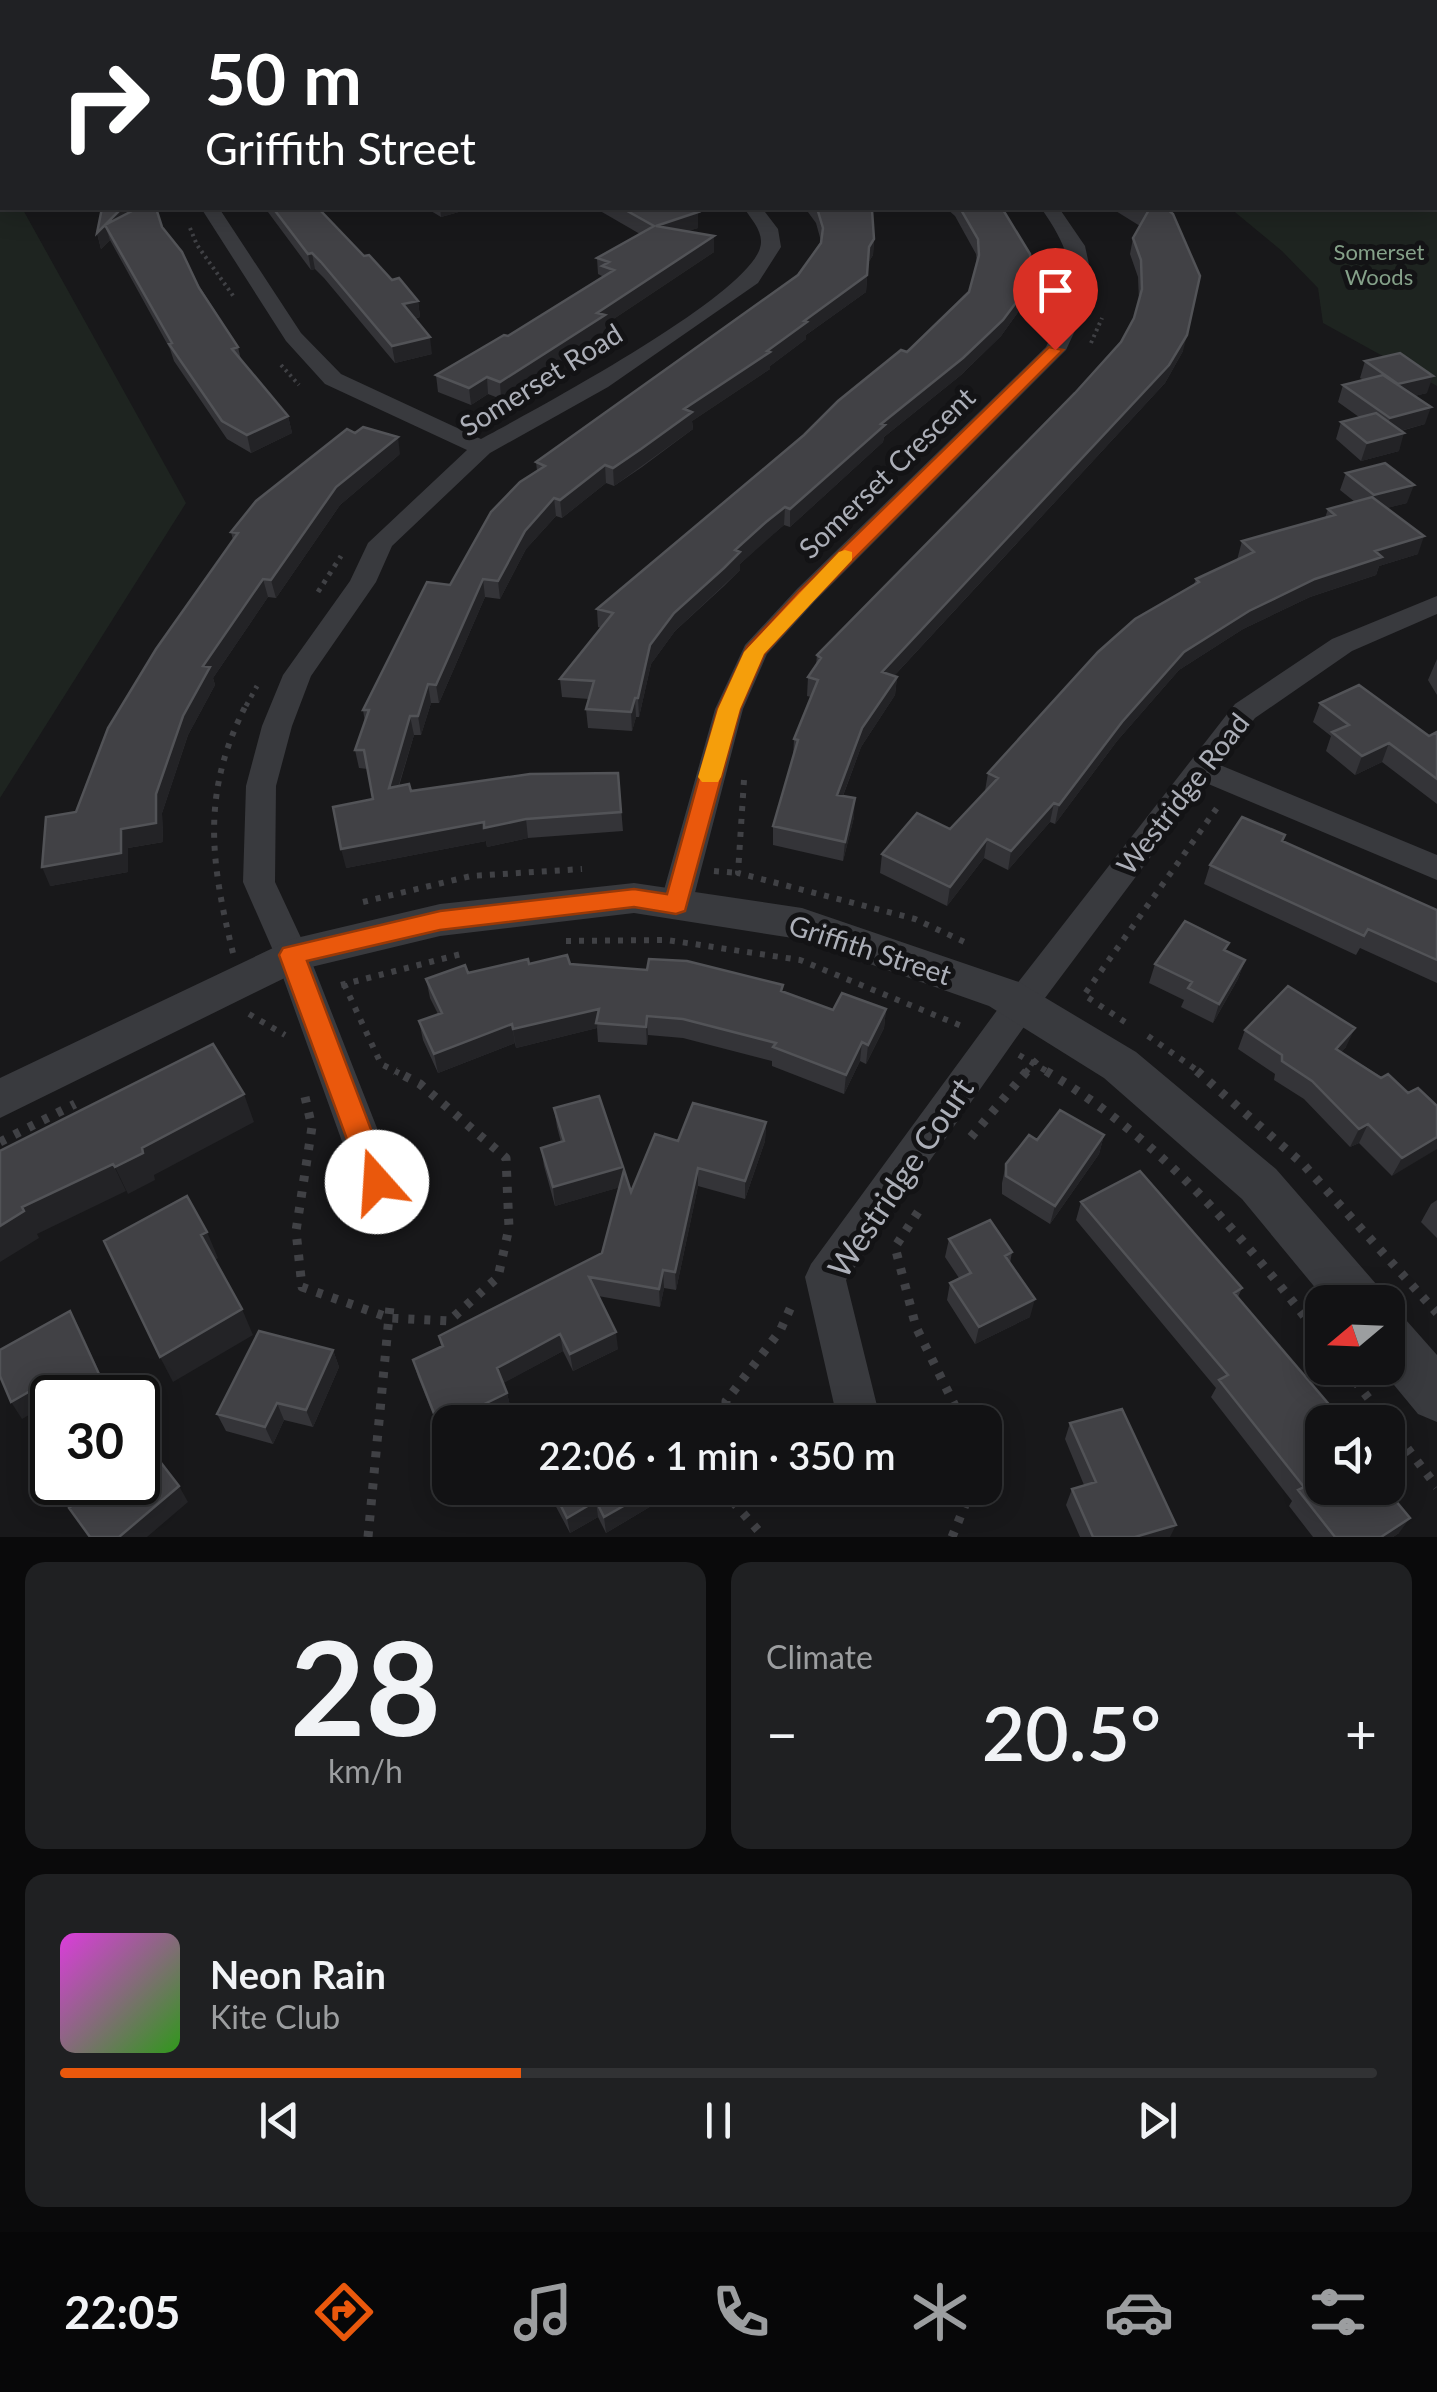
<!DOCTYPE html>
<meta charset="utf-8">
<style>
body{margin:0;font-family:Lato,sans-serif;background:#1f2022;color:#f1f3f6;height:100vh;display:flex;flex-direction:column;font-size:38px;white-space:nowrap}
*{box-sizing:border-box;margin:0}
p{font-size:32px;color:#9c9ea0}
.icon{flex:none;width:55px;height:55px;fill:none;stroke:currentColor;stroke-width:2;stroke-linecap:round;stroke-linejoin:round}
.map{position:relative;height:1537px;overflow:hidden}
.side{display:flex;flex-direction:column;gap:25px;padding:25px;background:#0a0a0b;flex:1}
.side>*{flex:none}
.guide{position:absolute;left:0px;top:0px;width:1438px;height:210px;box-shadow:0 5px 25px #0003,0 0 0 2px #313234;background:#202124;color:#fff;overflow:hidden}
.needle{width:65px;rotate:251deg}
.controls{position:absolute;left:1305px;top:1285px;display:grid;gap:20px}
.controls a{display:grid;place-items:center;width:100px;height:100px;border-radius:20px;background:#121214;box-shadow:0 5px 25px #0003,0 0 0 2px #313234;font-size:50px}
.speed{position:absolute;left:30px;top:1375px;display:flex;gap:20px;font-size:50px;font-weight:700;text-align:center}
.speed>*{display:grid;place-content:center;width:130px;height:130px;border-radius:50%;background:#121214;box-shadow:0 5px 25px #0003,0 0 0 2px #313234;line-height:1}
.speed .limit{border:5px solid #111;border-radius:15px;background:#fff;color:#111}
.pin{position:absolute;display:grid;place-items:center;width:85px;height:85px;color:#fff;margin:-102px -42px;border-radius:50% 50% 50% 0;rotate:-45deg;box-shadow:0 0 10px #0007}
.pin .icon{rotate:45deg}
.me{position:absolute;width:110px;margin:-55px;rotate:341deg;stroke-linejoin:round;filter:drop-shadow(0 0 8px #0008)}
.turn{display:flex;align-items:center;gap:35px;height:210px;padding:0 40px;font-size:45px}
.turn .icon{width:130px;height:130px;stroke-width:2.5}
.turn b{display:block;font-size:70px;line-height:85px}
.big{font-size:75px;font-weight:600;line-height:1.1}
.side .widget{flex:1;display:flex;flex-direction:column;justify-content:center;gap:15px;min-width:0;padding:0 35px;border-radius:20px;background:#1f2022}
.side .dial{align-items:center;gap:0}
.dial b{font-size:130px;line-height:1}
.song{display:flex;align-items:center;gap:30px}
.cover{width:120px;height:120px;border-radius:15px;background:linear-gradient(135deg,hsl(300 70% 55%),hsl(110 70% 35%))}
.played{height:10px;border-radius:5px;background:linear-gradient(90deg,#ea580c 35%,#313234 35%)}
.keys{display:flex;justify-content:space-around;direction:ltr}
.heat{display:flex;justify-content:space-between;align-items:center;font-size:55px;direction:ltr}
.side .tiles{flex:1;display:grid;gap:25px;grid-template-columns:1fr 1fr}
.widget:last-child{grid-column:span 2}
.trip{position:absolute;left:432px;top:1405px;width:570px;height:100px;border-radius:20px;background:#121214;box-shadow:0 5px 25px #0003,0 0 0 2px #313234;font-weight:600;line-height:100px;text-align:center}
.tab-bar{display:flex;height:160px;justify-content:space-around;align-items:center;background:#070708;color:#9c9ea0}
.tab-bar .icon{width:70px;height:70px}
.tab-bar .active{color:#ea580c}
.tab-bar b{font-size:45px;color:#f1f3f6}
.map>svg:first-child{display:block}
.green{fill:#1e2420}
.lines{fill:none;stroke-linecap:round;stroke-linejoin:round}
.path-far3{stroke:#404145;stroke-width:4;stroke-dasharray:2.5 4;stroke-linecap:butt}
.path-far2{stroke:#404145;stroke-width:5;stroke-dasharray:4 6;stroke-linecap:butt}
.path-far1{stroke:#404145;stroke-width:6;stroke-dasharray:5 8;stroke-linecap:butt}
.path{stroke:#404145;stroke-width:9;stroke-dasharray:6 10;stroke-linecap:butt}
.minor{fill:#393a3e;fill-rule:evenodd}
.tertiary{fill:#393a3e;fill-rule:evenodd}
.wall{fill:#343438}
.shaded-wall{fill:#232326}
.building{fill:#414145;stroke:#525357;stroke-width:2.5}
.route{fill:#ea580c;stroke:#983908;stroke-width:2.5}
.slow{fill:#f59e0b}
.labels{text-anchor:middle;stroke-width:10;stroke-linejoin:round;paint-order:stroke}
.far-park-label{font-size:22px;fill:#85a189;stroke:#131315}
.street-label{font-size:28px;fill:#acafb8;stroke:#131315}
.near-street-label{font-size:32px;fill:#acafb8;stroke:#131315}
</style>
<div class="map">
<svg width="1437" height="1537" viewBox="0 0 1437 1537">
<rect width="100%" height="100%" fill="#18181a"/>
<path class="green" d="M1435 160 1437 161V386L1323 323 1318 288 1282 251 1230 208H1435Z
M0 168 2 208H22L186 503 0 798Z"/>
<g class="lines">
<path class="path-far3" d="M190 228 197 245 234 297
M1091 343 1102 318
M281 365 299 385"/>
<path class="path-far2" d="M318 592 341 556
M246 706 257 686"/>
<path class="path-far1" d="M744 780 738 873 915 919 971 945
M714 871 738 873
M363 902 471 876 582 869
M566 941 667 940 800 960 964 1027
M233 953C210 859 201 792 247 703
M344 984 381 1064 399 1073
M341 985 465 953
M249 1014 285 1035
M1125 1022 1084 995 1219 805
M1148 1036 1201 1073
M1019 1055 1050 1073
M1025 1073 1041 1055"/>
<path class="path" d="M1046 1071C1160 1139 1242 1235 1322 1339
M1197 1071 1303 1164 1437 1313
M305 1097 312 1127 296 1231 302 1287 390 1318 449 1321 498 1277 509 1228 506 1158 420 1084 395 1071
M971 1137 1027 1071
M0 1142 75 1104
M918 1212 895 1247 916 1327 963 1422
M1345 1368 1387 1422
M726 1422V1401L780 1331 794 1300
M1388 1423 1437 1487
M726 1488V1494L764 1537
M368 1537 390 1306
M952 1537 972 1488"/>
<path class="minor" d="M838 0H852V2H838Z
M0 83H2V93H0Z
M201 208H219L301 333 341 374 481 439C534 410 745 298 760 248 765 233 751 219 744 208H762L778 229 781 247 758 283 608 387 490 453 392 546 376 582 311 676 292 726 276 786 275 882 309 955 386 1151 406 1213 400 1225 386 1230 372 1225 275 955 243 882 246 786 262 726 283 675 350 581 368 543 467 450 325 384 286 341Z
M1041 208H1059L1085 246 1092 278 1085 309 1066 350 815 601 767 654 743 709 692 904 688 913 676 916 664 913 660 904 715 709 745 645 797 589 1046 347C1076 287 1081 265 1041 208Z
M1437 596V614L1352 651 1255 718 1220 765 1437 855V880L1206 783 1033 1014 846 1280 881 1422H838L805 1277 811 1264 1009 994 1235 704 1332 639Z"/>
<path class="tertiary" d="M634 883 802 908 1019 982 1136 1052 1276 1169 1377 1285 1384 1302H1327L1242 1199 1104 1078 989 1006 799 939 634 913 440 936 303 969 0 1118V1078L292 939 440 904Z
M1388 1312 1406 1320 1437 1355V1422L1418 1414 1380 1368H1388Z"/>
</g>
<path class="wall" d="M110 0H549V2H111Z
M885 0H923L922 2H885Z
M98 208H156L162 227 238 347 241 360 288 416 292 433 251 453 227 439 174 361 170 349 110 240 101 249 97 233 102 212H99Z
M265 208H318L364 256 418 301 420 317 415 319 432 354 395 363 324 278 315 269 311 270Z
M426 208H473L441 217Z
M595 208H693V210L698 212V228L687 231 714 252 606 324V332L501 399 488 394 471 405 438 392 436 375 508 336 602 278V276L598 274 597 258 640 234Z
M805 208H870L874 239 873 255 868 263 866 292 806 335V339L770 366V369L692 421 693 429 642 467 614 486 606 483 562 518 556 516 526 549 500 599 485 597 439 703H431L421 735H414L399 786 411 791 618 773 623 831 528 838 487 847 486 841 346 868 373 799 368 769 359 768 355 750 365 722 363 710 450 585 537 471 536 462 798 275 821 241 816 223Z
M946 208H1002L1029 297 1001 336 961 375 884 437 883 442 790 527 784 525 766 540 740 564V570L724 586 675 631 651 664 639 717H636L632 731 588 728 586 709 589 699 562 697 560 679 601 628 598 627 597 609 907 352 969 292 977 264 976 254 955 216Z
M1111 208H1166L1183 351 1165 383 894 676 897 677 895 695 861 747 843 796 854 817 843 861 773 845V826L793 758 794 739 811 697 807 696 808 677 816 665 817 655 1075 393 1121 342 1134 318 1139 301 1138 277 1130 254 1133 238 1140 226Z
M1365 361 1427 393 1414 396 1425 424 1401 431 1399 451 1361 461 1336 439 1341 422 1359 417 1338 402 1343 385 1364 380 1360 378Z
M400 454 340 505 276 598 268 597 213 678 215 685 188 735 162 813 163 842 128 848V872L50 886 233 540 231 532Z
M1346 473 1407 503 1386 508 1418 554 1379 566 1376 575 1310 597 1243 629 1179 670 1117 741 1055 824 1050 822 1008 870 984 858 947 906 880 873 882 854 950 829 985 791 988 773 1194 584 1196 579 1237 560 1242 541 1325 518 1328 509 1355 502 1340 490Z
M1437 659V695L1428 680Z
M1320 703 1429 736 1437 732V804L1382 762 1355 775 1326 751 1331 736 1313 722Z
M1285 835 1283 841 1437 910V983L1360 948 1356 955 1204 884 1210 865Z
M1229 943 1226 951 1245 960 1238 979 1213 1023 1181 1007 1184 1000 1149 983 1155 964Z
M529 964H570L782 991 833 1010 886 1009 884 1028 866 1064 860 1061 844 1094 772 1066V1061L683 1038 648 1035 647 1045 598 1042 597 1028 516 1048 515 1043 438 1073 423 1040 419 1021 438 1014 430 998 426 979Z
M1245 1030 1346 1047 1341 1052 1408 1093 1437 1106 1392 1176 1359 1143 1350 1147 1304 1099 1274 1080 1275 1074 1238 1049Z
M554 1108 623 1173 631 1192 678 1141 766 1122 765 1141 745 1199 698 1186 676 1290 664 1288 660 1307 598 1296 618 1349 573 1371 563 1351 503 1383 507 1393 511 1410 444 1442 418 1377 413 1360 441 1346 439 1336 602 1253 620 1187 555 1206 544 1166 541 1148 561 1142 557 1127Z
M1104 1135 1099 1154 1050 1224 1002 1194V1183L1006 1164 1037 1140Z
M1437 1200V1238L1421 1222 1431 1204Z
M1081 1202 1242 1288 1238 1297 1388 1491 1399 1533 1393 1537H1313L1289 1506 1292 1501 1211 1397 1216 1388 1076 1220Z
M949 1239 1012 1252 1010 1263 1030 1317 975 1344 947 1300 950 1283 959 1278 945 1257Z
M333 1350 339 1367 313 1427 284 1420 273 1444 226 1431 217 1414Z
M1070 1423 1170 1537H1080L1066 1505 1072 1489 1084 1485 1065 1439Z
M546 1488H657L658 1502 606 1533 598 1517 570 1533Z"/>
<path class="shaded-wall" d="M122 208H142L105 225Z
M440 208H473L441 217Z
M686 208H693V214L698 212V228L656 242V226Z
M105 225 110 240 101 249 97 233Z
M714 236V252L606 324V332L501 399 500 382 597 313Z
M874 239 873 255 868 263 866 292 806 335V339L770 366V369L692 421 693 429 614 486 613 468 684 409 767 351 804 321 869 247Z
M312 253 315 269 311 270 308 254Z
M1032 281 1029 297 1001 336 961 375 884 437 883 442 790 527V509Z
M418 301 420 317 405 321 403 304Z
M1187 335 1183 351 1165 383 880 691 882 672Z
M430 337 432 354 395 363 392 346Z
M1433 376 1427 393 1393 401 1398 384Z
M487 377 488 394 471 405 469 388Z
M1431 407 1425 424 1385 435 1390 418Z
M288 416 292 433 251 453 247 435Z
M1404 433 1399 451 1361 461 1367 443Z
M398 437 400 454 340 505 276 598 271 580 336 487Z
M605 465 606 483 562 518 560 500Z
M1414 485 1407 503 1368 513 1374 495Z
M554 498 556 516 526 549 500 599 498 581 525 531Z
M785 507 784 525 740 564V570L675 631 651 664 639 717 638 698 650 645 674 613 735 550Z
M1424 536 1418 554 1379 566 1376 575 1310 597 1243 629 1179 670 1117 741 1055 824 1059 805 1122 722 1184 652 1249 611 1375 551Z
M263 579 268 597 213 678 215 685 188 735 162 813 163 842 128 848V872L50 886 42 867 121 829 156 794 183 716 203 666Z
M483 579 485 597 439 703 436 685Z
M897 677 895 695 861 747 836 814 837 795 862 728Z
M428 684 431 703 421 735 418 716Z
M635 698 636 717 632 731 631 712Z
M410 716 414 735 392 807 389 788Z
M1389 743 1382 762 1355 775 1362 756Z
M855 798 854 817 843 861 845 842Z
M1054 803 1050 822 1008 870 1011 851Z
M526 819 528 838 487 847 486 841 346 868 341 849 484 822Z
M987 839 984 858 947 906 950 887Z
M1245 960 1238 979 1213 1023 1219 1004Z
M599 1009 597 1028 516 1048 513 1029Z
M886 1009 884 1028 866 1064 868 1045Z
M647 1016 648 1035 647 1045 646 1027Z
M512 1024 515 1043 438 1073 434 1054Z
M1355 1028 1346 1047 1328 1068 1336 1049Z
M862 1042 860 1061 844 1094 846 1075Z
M244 1094 254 1122 154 1175 155 1180 128 1194 115 1167 142 1148Z
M766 1122 765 1141 745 1199V1181Z
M1368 1124 1359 1143 1350 1147 1359 1129Z
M1104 1135 1099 1154 1050 1224 1055 1206Z
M1437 1137V1149L1392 1176 1402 1158Z
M113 1164 126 1191 37 1234 39 1238 0 1262V1226L22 1207Z
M623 1167 624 1186 555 1206 553 1187Z
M698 1168V1186L676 1290 675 1272Z
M207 1232 218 1258 212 1262 201 1235Z
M663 1270 664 1288 660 1307 659 1289Z
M1035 1299 1030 1317 975 1344 979 1327Z
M242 1309 253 1335 173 1382 160 1357Z
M70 1311 80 1329 111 1398H109Z
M616 1332 618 1349 573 1371 570 1354Z
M560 1334 563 1351 500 1385 497 1368Z
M333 1350 339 1367 313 1427 306 1410Z
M39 1386 50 1403 22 1419 11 1402Z
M507 1393 511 1410 484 1422H450V1439L444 1442 439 1426Z
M277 1403 284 1420 273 1444 265 1427Z
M179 1486 188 1502 147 1537H119Z
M655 1488H657L658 1502 606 1533 604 1517Z
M596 1501 598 1517 570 1533 567 1518Z
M1410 1518 1399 1533 1393 1537H1381Z
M1176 1525 1170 1537H1135Z"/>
<path class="building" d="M135 0H549V2H143Z
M625 0H698L701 2H625Z
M762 0H806L807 2H762Z
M102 208H122L97 233Z
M138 208H156L162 227 182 252 199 288 238 347 232 349 288 416 247 435 222 421 169 344 172 343 105 225Z
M273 208H318L364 256 369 255 392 280 399 278 418 301 403 304 430 337 392 346 321 262 312 253 308 254Z
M622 208H689L698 212 656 226 714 236 597 313 605 315 500 382 487 377 469 388 436 375 504 335 508 336 614 270 602 266 609 262 597 258 654 226Z
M817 208H870L872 210 874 239 869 247 867 275 804 321 807 322 767 351 770 352 684 409 692 412 641 449 613 468 605 465 560 500 554 498 525 531 498 581 483 579 436 685 428 684 418 716H410L389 788 409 784 411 791 530 774 618 773 621 812 526 819 484 828V822L341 849 333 807 373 799 364 750H355L369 710H363L427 582 450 585 491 512 520 482 545 466 536 462 798 275 821 243 823 228Z
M960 208H1002L1030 254 1032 281 1003 320 963 358 881 424 885 425 790 509 785 507 766 522 735 550 740 552 724 568 674 613 650 645 638 698H635L631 712 586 709 594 681 560 679 613 613 597 609 804 435 838 401 901 350 907 352 969 292 979 255 978 239Z
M1150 208H1166L1173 214 1200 276 1187 335 1169 365 882 672 897 677 862 728 837 795 855 798 845 842 773 826 798 740 794 739 818 680 808 677 821 658 817 655 1075 393 1121 342 1134 318 1142 289 1141 260 1133 238Z
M1400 353 1433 376 1398 384 1365 361Z
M1383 375 1431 407 1390 418 1343 385Z
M1376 413 1404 433 1367 443 1341 422Z
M363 427 398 437 336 487 271 580 263 579 203 666 210 667 183 716 156 794V823L121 829V853L42 867 46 817 76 812 108 728 156 649 238 533 231 532 256 501 347 429 355 433Z
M1385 463 1414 485 1374 495 1346 473Z
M1372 497 1424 536 1375 551 1382 557 1315 579 1249 611 1184 652 1122 722 1059 805 1054 803 1011 851 987 839 950 887 882 854 917 813 950 829 998 778 988 773 1098 652 1135 619 1199 582 1196 579 1254 552 1242 541 1335 515 1328 509Z
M1359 685 1429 736 1437 732V779L1389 743 1362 756 1332 732 1349 725 1320 703Z
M1242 817 1285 835 1282 841 1437 910V960L1368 929 1364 936 1210 865Z
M1185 921 1229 943 1224 950 1245 960 1219 1004 1188 988 1192 982 1155 964Z
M567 955 570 964 647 970 649 959 687 961 783 985 781 991 833 1010 842 993 886 1009 868 1045 862 1042 846 1075 773 1047 776 1043 683 1019 647 1016 646 1027 596 1023 599 1009 513 1029 512 1024 434 1054 419 1021 442 1013 426 979 465 965 468 973 528 959 529 964Z
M1288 986 1355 1028 1336 1049 1381 1078 1388 1074 1408 1093 1418 1088 1437 1106V1137L1402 1158 1368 1124 1359 1129 1312 1081 1282 1061V1055L1245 1030Z
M213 1044 244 1094 142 1148 143 1153 115 1167 113 1164 22 1207 24 1211 0 1226V1151Z
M599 1096 623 1167 553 1187 541 1148 564 1141 554 1108Z
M693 1103 766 1122 745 1181 698 1168 675 1272 663 1270 659 1289 589 1277 616 1332 570 1354 560 1334 497 1368 507 1393 439 1426 413 1360 443 1346 439 1336 602 1253 624 1170 631 1192 655 1134 678 1141Z
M1060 1110 1104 1135 1055 1206 1006 1176V1164L1029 1135 1037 1140Z
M1140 1171 1242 1288 1234 1293 1344 1422H1322V1488H1385L1410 1518 1381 1537H1335L1298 1490 1304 1487 1219 1380 1228 1375 1081 1202Z
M187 1196 207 1232 201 1235 242 1309 160 1357 104 1241Z
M990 1220 1012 1252 1005 1256 1035 1299 979 1327 950 1283 971 1273 949 1239Z
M70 1311 110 1398H52V1418L39 1386 11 1402 0 1376V1350Z
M259 1331 333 1350 306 1410 277 1403 265 1427 217 1414Z
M1122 1409 1176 1525 1135 1537H1093L1072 1489 1096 1482 1070 1423Z
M605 1415 609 1422H591Z
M138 1433 179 1486 119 1537H90L69 1508 96 1485 95 1482H138Z
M1388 1473 1394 1481 1388 1486Z
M552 1488H655L604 1517 596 1501 567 1518Z"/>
<path class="route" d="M1049 347 1063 350 813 600 764 654 740 709 685 911 676 914 634 907 440 930 307 961 391 1182 387 1191 377 1195 366 1191 279 955 283 948 440 911 634 889 667 894 718 709 747 647 799 591Z"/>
<path class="slow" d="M845 550 852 552V560L764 654 740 709 721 777 718 782H702L698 777 718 709 744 652 839 552Z"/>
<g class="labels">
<g class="far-park-label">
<text x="1379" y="260">Somerset<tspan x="1379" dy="25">Woods</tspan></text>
</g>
<g class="street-label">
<text transform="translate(541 380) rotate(-32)" y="10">Somerset Road</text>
<text transform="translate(887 473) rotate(-44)" y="10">Somerset Crescent</text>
<text transform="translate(1183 794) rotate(-52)" y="10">Westridge Road</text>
<text transform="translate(870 950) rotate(18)" y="10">Griffith Street</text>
</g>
<g class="near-street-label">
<text transform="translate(901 1178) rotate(-56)" y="11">Westridge Court</text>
</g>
</g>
</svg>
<div class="controls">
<a><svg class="needle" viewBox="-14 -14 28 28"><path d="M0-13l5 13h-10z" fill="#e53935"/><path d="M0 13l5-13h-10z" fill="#9c9ea0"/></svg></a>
<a><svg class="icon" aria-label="sound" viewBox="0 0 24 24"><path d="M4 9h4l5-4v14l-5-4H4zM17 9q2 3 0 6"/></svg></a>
</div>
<div class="speed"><div class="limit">30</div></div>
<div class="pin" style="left:1055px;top:350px;background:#d93025"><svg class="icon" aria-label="arrive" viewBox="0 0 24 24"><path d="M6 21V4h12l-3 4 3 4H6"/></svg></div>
<svg class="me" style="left:377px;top:1182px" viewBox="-20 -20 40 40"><circle r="19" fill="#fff"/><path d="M0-13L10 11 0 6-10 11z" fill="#ea580c"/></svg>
<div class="trip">22:06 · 1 min · 350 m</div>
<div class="guide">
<div class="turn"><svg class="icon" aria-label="right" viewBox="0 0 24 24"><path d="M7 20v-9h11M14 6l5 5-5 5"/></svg><div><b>50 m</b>Griffith Street</div></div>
</div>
</div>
<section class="side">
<div class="tiles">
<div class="widget dial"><b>28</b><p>km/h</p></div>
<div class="widget"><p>Climate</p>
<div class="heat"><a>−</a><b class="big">20.5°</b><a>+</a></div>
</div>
<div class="widget">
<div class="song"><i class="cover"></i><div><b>Neon Rain</b><p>Kite Club</p></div></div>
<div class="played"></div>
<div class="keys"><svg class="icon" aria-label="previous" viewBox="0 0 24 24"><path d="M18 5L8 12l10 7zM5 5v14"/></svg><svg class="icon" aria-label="pause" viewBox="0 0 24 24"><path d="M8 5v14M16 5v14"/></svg><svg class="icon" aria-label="next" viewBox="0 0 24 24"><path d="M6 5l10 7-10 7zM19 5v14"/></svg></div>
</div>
</div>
</section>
<nav class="tab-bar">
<b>22:05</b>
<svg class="icon active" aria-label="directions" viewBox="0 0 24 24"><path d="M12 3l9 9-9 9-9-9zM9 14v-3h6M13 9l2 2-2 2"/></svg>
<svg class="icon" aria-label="music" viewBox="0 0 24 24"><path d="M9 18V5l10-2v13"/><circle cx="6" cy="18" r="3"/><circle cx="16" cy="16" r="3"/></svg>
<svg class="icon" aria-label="phone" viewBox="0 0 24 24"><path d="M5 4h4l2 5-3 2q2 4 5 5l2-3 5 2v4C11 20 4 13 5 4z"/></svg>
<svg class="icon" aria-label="climate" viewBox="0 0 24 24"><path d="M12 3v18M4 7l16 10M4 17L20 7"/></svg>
<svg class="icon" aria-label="car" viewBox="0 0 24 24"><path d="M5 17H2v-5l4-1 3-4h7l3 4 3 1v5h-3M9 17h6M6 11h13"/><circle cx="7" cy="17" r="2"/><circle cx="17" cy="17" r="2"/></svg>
<svg class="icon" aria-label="filters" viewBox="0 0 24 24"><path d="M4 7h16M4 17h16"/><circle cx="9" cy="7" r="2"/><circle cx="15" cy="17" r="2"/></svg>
</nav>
